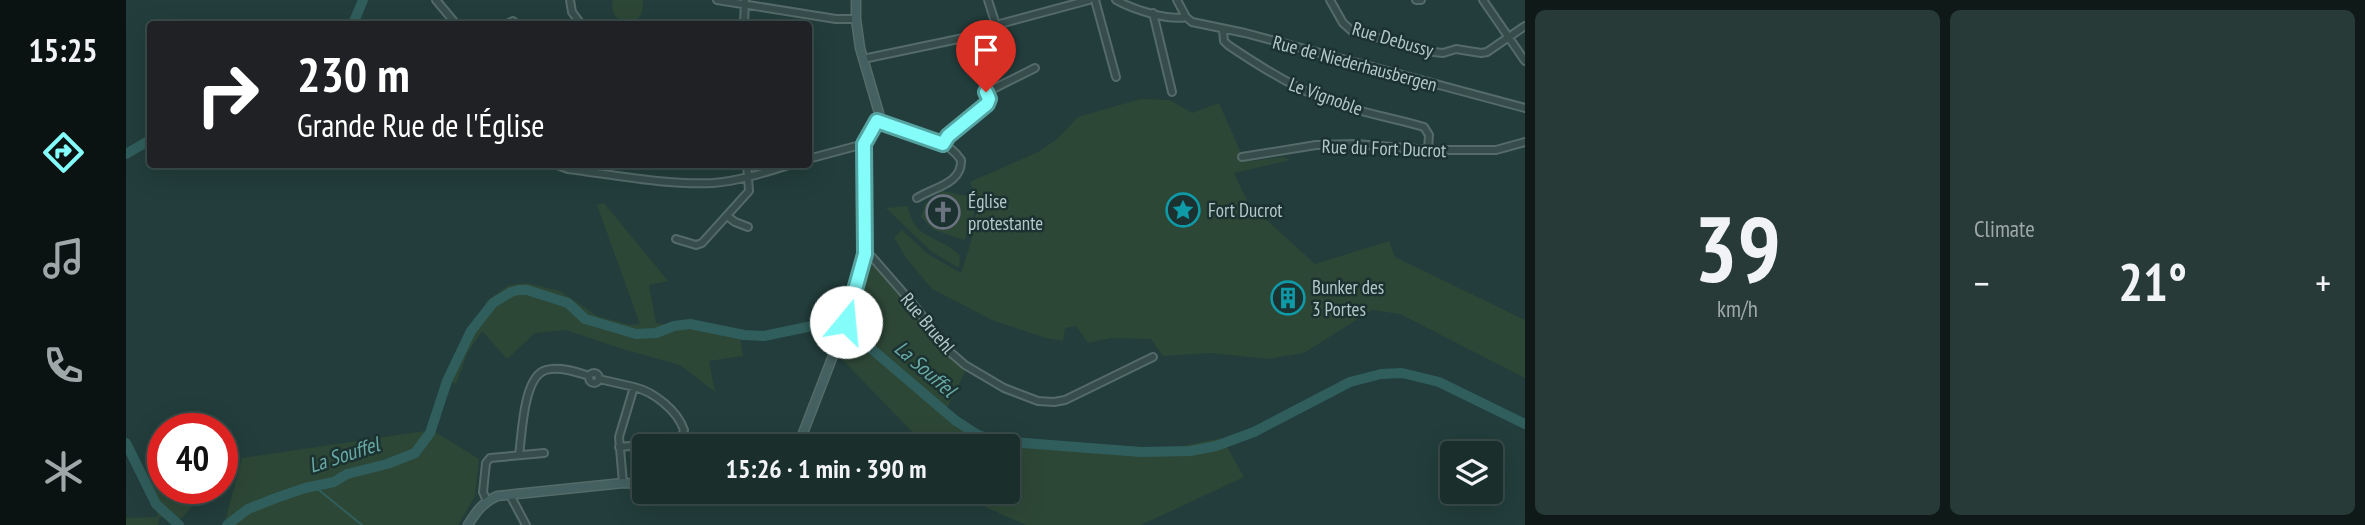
<!DOCTYPE html>
<meta charset="utf-8">
<style>
body{margin:0;font-family:"PT Sans Narrow",sans-serif;background:#273a38;color:#f1f3f6;height:100vh;display:flex;flex-direction:column;font-size:26px;white-space:nowrap}
*{box-sizing:border-box;margin:0}
p{font-size:23px;color:#9fa8a9}
.icon{flex:none;width:38px;height:38px;fill:none;stroke:currentColor;stroke-width:2;stroke-linecap:round;stroke-linejoin:round}
.map{position:relative;flex:1;overflow:hidden}
.drawer{display:flex;flex-direction:column;gap:10px;padding:10px;background:#0e1918;width:840px}
.drawer>*{flex:none}
.top-card{position:absolute;left:21px;top:21px;width:665px;height:147px;border-radius:7px;box-shadow:0 7px 28px #0002,0 0 0 2px #384a48;background:#202124;color:#fff;overflow:hidden}
.buttons{position:absolute;left:1314px;top:441px;display:grid;gap:14px}
.buttons a{display:grid;place-items:center;width:63px;height:63px;border-radius:7px;background:#1a2e2c;box-shadow:0 7px 28px #0002,0 0 0 2px #384a48;font-size:35px}
.speed{position:absolute;left:21px;top:413px;display:flex;gap:14px;font-size:35px;font-weight:700;text-align:center}
.speed>*{display:grid;place-content:center;width:91px;height:91px;border-radius:50%;background:#1a2e2c;box-shadow:0 7px 28px #0002,0 0 0 2px #384a48;line-height:1}
.speed .limit{border:10px solid #d22;background:#fff;color:#111}
.pin{position:absolute;display:grid;place-items:center;width:60px;height:60px;color:#fff;margin:-72px -30px;border-radius:50% 50% 50% 0;rotate:-45deg;box-shadow:0 0 7px #0007}
.pin .icon{rotate:45deg}
.me{position:absolute;width:77px;margin:-38px;rotate:17deg;stroke-linejoin:round;filter:drop-shadow(0 0 5px #0008)}
.turn{display:flex;align-items:center;gap:24px;height:147px;padding:0 35px;font-size:32px}
.turn .icon{width:91px;height:91px;stroke-width:2.5}
.turn b{display:block;font-size:49px;line-height:60px}
.big{font-size:52px;font-weight:800;line-height:1.1}
.drawer .widget{flex:1;display:flex;flex-direction:column;justify-content:center;gap:10px;min-width:0;padding:0 24px;border-radius:10px;background:#273a38}
.drawer .dial{align-items:center;gap:0}
.dial b{font-size:91px;line-height:1}
.heat{display:flex;justify-content:space-between;align-items:center;font-size:38px;direction:ltr}
.drawer .tiles{flex:1;display:grid;gap:10px;grid-template-columns:repeat(2,1fr)}
.trip{position:absolute;left:506px;top:434px;width:388px;height:70px;border-radius:7px;background:#1a2e2c;box-shadow:0 7px 28px #0002,0 0 0 2px #384a48;font-weight:800;line-height:70px;text-align:center}
main{display:flex;flex:1;min-height:0}
.dock{display:flex;flex-direction:column;width:126px;justify-content:space-around;align-items:center;background:#0a1212;color:#9fa8a9}
.dock .icon{width:49px;height:49px}
.dock .on{color:#83fcfa}
.dock b{font-size:32px;color:#f1f3f6}
.map>svg:first-child{display:block}
.green{fill:#2d4736}
.lines{fill:none;stroke-linecap:round;stroke-linejoin:round}
.stream{stroke:#305e5c;stroke-width:2}
.river{stroke:#305e5c;stroke-width:10}
.street-casing{stroke:#546b6a;stroke-width:10}
.secondary-casing{stroke:#546b6a;stroke-width:11}
.street{stroke:#364d4c;stroke-width:6}
.secondary{stroke:#446060;stroke-width:8}
.route-casing{stroke:#55a4a2;stroke-width:18}
.route{stroke:#83fcfa;stroke-width:12}
.labels{text-anchor:middle;stroke-width:5;stroke-linejoin:round;paint-order:stroke}
.street-label{font-size:19px;fill:#b1c9c8;stroke:#1b3231}
.poi-label{font-size:19px;fill:#b1c9c8;stroke:#1b3231;text-anchor:start}
.water-label{font-size:21px;font-style:italic;fill:#69a9a5;stroke:#1b3231}
</style>
<main>
<nav class="dock">
<b>15:25</b>
<svg class="icon on" aria-label="directions" viewBox="0 0 24 24"><path d="M12 3l9 9-9 9-9-9zM9 14v-3h6M13 9l2 2-2 2"/></svg>
<svg class="icon" aria-label="music" viewBox="0 0 24 24"><path d="M9 18V5l10-2v13"/><circle cx="6" cy="18" r="3"/><circle cx="16" cy="16" r="3"/></svg>
<svg class="icon" aria-label="phone" viewBox="0 0 24 24"><path d="M5 4h4l2 5-3 2q2 4 5 5l2-3 5 2v4C11 20 4 13 5 4z"/></svg>
<svg class="icon" aria-label="climate" viewBox="0 0 24 24"><path d="M12 3v18M4 7l16 10M4 17L20 7"/></svg>
</nav>
<div class="map">
<svg width="1399" height="525" viewBox="0 0 1399 525">
<rect width="100%" height="100%" fill="#223d3b"/>
<path class="green" d="M487 0H517C520 33 480 26 487 0Z
M1015 99 1044 100 1066 113 1093 103 1119 162 1157 157 1165 160 1108 173 1122 203 1189 264 1263 241 1269 257 1399 320V378L1274 314 1246 310 1178 353 1143 359 1085 353 1037 356 1025 339 985 338 962 343 950 326 939 328 937 341 920 338 866 320 806 289 780 258 768 237 776 230 802 254 835 273C844 246 858 209 844 182L912 152 931 139 952 117Z
M817 191 846 197C851 210 846 229 838 240L808 230 795 217 799 204Z
M478 203 542 281 523 285 530 323 583 330 614 337 617 356 583 361 589 392 554 365 493 348 440 330 409 333 381 359 356 331 342 352 330 384 323 381 331 349 362 300 383 285 401 283 434 291 471 316 504 325 514 324 471 205Z
M782 206C786 240 815 235 834 256L833 268 806 252 760 208Z
M737 254 764 273 807 327 839 372 821 408 867 441 1046 448 1096 438 1118 477 1015 525H900L859 507 844 492H882V446H800L706 349Z
M306 430 353 459 349 496 332 525H98L116 458Z
M24 474 37 477V488H81L56 518 33 517 32 525H0V518L32 517Z"/>
<g class="lines">
<path class="stream" d="M188 486 236 525"/>
<path class="river" d="M227 24 237 0
M0 154 24 140
M0 443 30 504 53 525
M101 525 122 509 150 498 179 488 208 482 221 474 261 464 289 453 304 433 321 381 345 331 367 303 385 292 393 290H401L442 303 459 319 510 334 530 333 548 326 564 324 618 335 638 336 686 326H708L722 332 748 351 830 421 852 435 872 441 1015 452 1064 451 1090 446 1128 432 1224 382 1255 374 1276 373 1313 382 1399 424"/>
<defs>
<path id="street" d="M310 0 330 24
M444 0 446 12 455 24
M591 0 710 19H730
M862 0 870 25
M969 0 990 77
M990 0C1006 9 1042 21 1060 17
M1051 0 1060 17 1066 22 1119 33 1399 108
M1204 0 1217 23 1226 31 1308 52 1317 53 1330 49 1355 53 1361 52 1399 26
M1290 0H1295
M1357 0 1399 61
M1027 13 1046 92
M381 24 387 21 390 24
M618 24 619 0
M1097 30 1098 41 1102 45C1133 66 1163 85 1197 99 1229 112 1265 117 1298 127L1303 135 1302 150
M737 59 842 37 870 25 963 0
M861 92 909 68
M752 121C778 132 819 135 835 160 836 184 808 187 791 198
M817 143 822 136 861 104 863 99 848 35
M1116 157 1190 145 1230 144 1302 150H1370L1399 142
M682 159 738 144
M429 164 442 169C489 175 539 185 587 183 614 181 640 172 666 164
M601 216 609 222 622 227
M550 239 570 245 576 243 623 191 621 164
M739 254 746 257 787 304 824 352 839 365 878 388 912 401 928 402 939 400 1027 357
M463 378a5 5 0 1 1 10 0a5 5 0 1 1-10 0Z
M473 379 508 387 493 437 497 483
M493 447 548 442 555 438 558 430C551 410 528 392 508 387
M393 455C396 435 397 376 420 370 433 366 451 372 463 376
M384 495 400 525
M361 501 357 492 360 463 364 458 418 453"/>
<path id="secondary" d="M672 446 720 322 739 254 738 144 749 127 753 113 734 48 730 19V0
M342 525C350 512 356 503 371 496L497 483 518 484"/>
</defs>
<use href="#street" class="street-casing"/>
<use href="#secondary" class="secondary-casing"/>
<use href="#street" class="street"/>
<use href="#secondary" class="secondary"/>
</g>
<g class="lines">
<defs>
<path id="route" d="M720 322 739 254 738 144 751 121 817 144 822 136 861 104 863 99 860 92"/>
</defs>
<use href="#route" class="route-casing"/>
<use href="#route" class="route"/>
</g>
<defs>
<symbol id="sight-ring" viewBox="-11 -11 22 22"><circle r="9.5" fill="#1b3231" stroke="#0f9aa8" stroke-width="1.5"/><path d="M0-6L1.8-2.2L6-1.7L2.9 1.2L3.7 5.4L0 3.3L-3.7 5.4L-2.9 1.2L-6-1.7L-1.8-2.2Z" fill="#0f9aa8"/></symbol>
<symbol id="church-ring" viewBox="-11 -11 22 22"><circle r="9.5" fill="#1b3231" stroke="#6b7280" stroke-width="1.5"/><path d="M-1.2-6h2.4v3.5h3.3v2.4h-3.3V6h-2.4V-.1h-3.3v-2.4h3.3Z" fill="#6b7280"/></symbol>
<symbol id="building-ring" viewBox="-11 -11 22 22"><circle r="9.5" fill="#1b3231" stroke="#0f9aa8" stroke-width="1.5"/><path d="M-4-6H4V6H1V3H-1V6H-4ZM-2.5-4.3h1.7v1.8h-1.7ZM.8-4.3h1.7v1.8H.8ZM-2.5-1h1.7V.8h-1.7ZM.8-1h1.7V.8H.8Z" fill="#0f9aa8"/></symbol>
</defs>
<g fill-rule="evenodd">
<use href="#sight-ring" x="1038" y="191" width="38" height="38"/>
<use href="#church-ring" x="798" y="193" width="38" height="38"/>
<use href="#building-ring" x="1143" y="279" width="38" height="38"/>
</g>
<g class="labels">
<g class="street-label">
<text transform="translate(1267 39) rotate(16)" y="7">Rue Debussy</text>
<text transform="translate(1229 63) rotate(15)" y="7">Rue de Niederhausbergen</text>
<text transform="translate(1200 96) rotate(20)" y="7">Le Vignoble</text>
<text transform="translate(1258 148) rotate(2)" y="7">Rue du Fort Ducrot</text>
<text transform="translate(802 323) rotate(50)" y="7">Rue Bruehl</text>
</g>
<g class="poi-label">
<text x="842" y="208">Église<tspan x="842" dy="22">protestante</tspan></text>
<text x="1082" y="217">Fort Ducrot</text>
<text x="1186" y="294">Bunker des<tspan x="1186" dy="22">3 Portes</tspan></text>
</g>
<g class="water-label">
<text transform="translate(799 369) rotate(41)" y="7">La Souffel</text>
<text transform="translate(218 455) rotate(-18)" y="7">La Souffel</text>
</g>
</g>
</svg>
<div class="buttons">
<a><svg class="icon" aria-label="layers" viewBox="0 0 24 24"><path d="M12 4l9 5-9 5-9-5zM3 14l9 5 9-5"/></svg></a>
</div>
<div class="speed"><div class="limit">40</div></div>
<div class="pin" style="left:860px;top:92px;background:#d93025"><svg class="icon" aria-label="arrive" viewBox="0 0 24 24"><path d="M6 21V4h12l-3 4 3 4H6"/></svg></div>
<svg class="me" style="left:720px;top:322px" viewBox="-20 -20 40 40"><circle r="19" fill="#fff"/><path d="M0-13L10 11 0 6-10 11z" fill="#83fcfa"/></svg>
<div class="trip">15:26 · 1 min · 390 m</div>
<div class="top-card">
<div class="turn"><svg class="icon" aria-label="right" viewBox="0 0 24 24"><path d="M7 20v-9h11M14 6l5 5-5 5"/></svg><div><b>230 m</b>Grande Rue de l'Église</div></div>
</div>
</div>
<section class="drawer">
<div class="tiles">
<div class="widget dial"><b>39</b><p>km/h</p></div>
<div class="widget"><p>Climate</p>
<div class="heat"><a>−</a><b class="big">21°</b><a>+</a></div>
</div>
</div>
</section>
</main>
